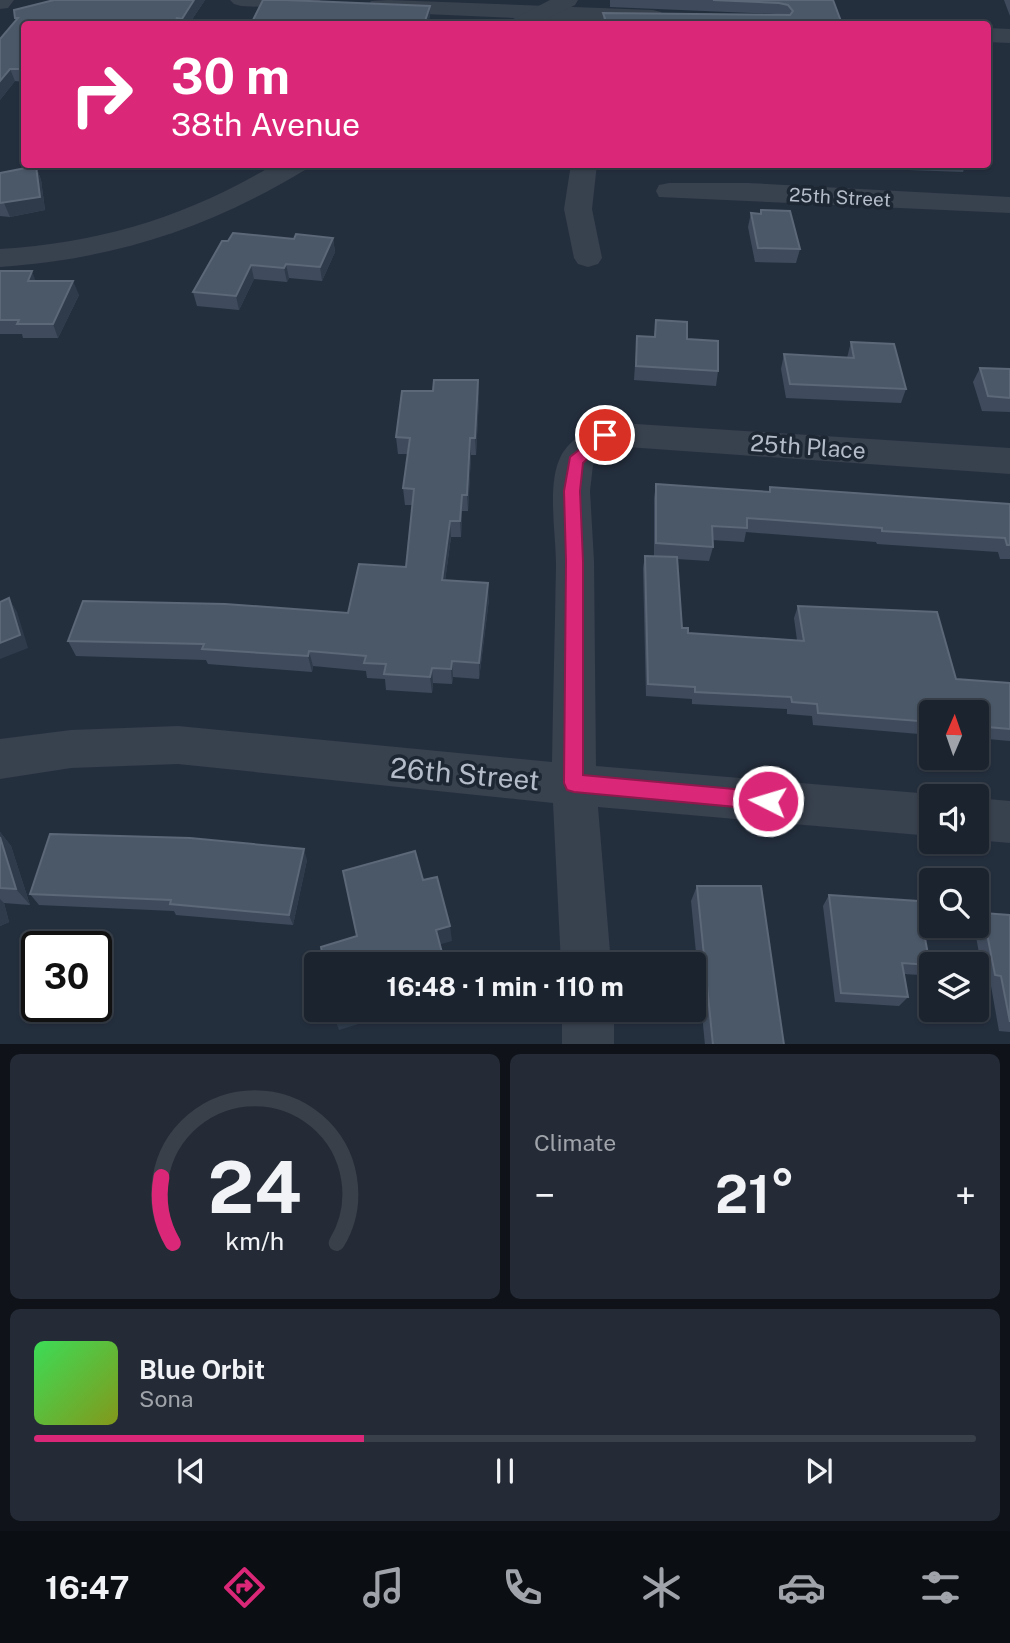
<!DOCTYPE html>
<meta charset="utf-8">
<style>
body{margin:0;font-family:"Public Sans",sans-serif;background:#242b36;color:#f1f3f6;height:100vh;display:flex;flex-direction:column;font-size:26px;white-space:nowrap}
*{box-sizing:border-box;margin:0}
p{font-size:23px;color:#a0a4aa}
.icon{flex:none;width:38px;height:38px;fill:none;stroke:currentColor;stroke-width:2;stroke-linecap:round;stroke-linejoin:round}
.map{position:relative;height:1044px;overflow:hidden}
.drawer{display:flex;flex-direction:column;gap:10px;padding:10px;background:#0f1319;flex:1}
.drawer>*{flex:none}
.top-card{position:absolute;left:21px;top:21px;width:970px;height:147px;border-radius:7px;box-shadow:0 2px 5px #0004,0 0 0 2px #39404a;background:#db2777;color:#fff;overflow:hidden}
.needle{width:46px;rotate:2deg}
.fabs{position:absolute;left:919px;top:700px;display:grid;gap:14px}
.fabs a{display:grid;place-items:center;width:70px;height:70px;border-radius:7px;background:#1b232e;box-shadow:0 2px 5px #0004,0 0 0 2px #39404a;font-size:35px}
.speed{position:absolute;left:21px;top:931px;display:flex;gap:14px;font-size:35px;font-weight:700;text-align:center}
.speed>*{display:grid;place-content:center;width:91px;height:91px;border-radius:50%;background:#1b232e;box-shadow:0 2px 5px #0004,0 0 0 2px #39404a;line-height:1}
.speed .limit{border:4px solid #111;border-radius:10px;background:#fff;color:#111}
.pin{position:absolute;display:grid;place-items:center;width:60px;height:60px;color:#fff;margin:-30px;border:4px solid #fff;border-radius:50%;box-shadow:0 2px 7px #0007}
.me{position:absolute;width:77px;margin:-38px;rotate:275deg;stroke-linejoin:round;filter:drop-shadow(0 0 5px #0008)}
.turn{display:flex;align-items:center;gap:24px;height:147px;padding:0 35px;font-size:32px}
.turn .icon{width:91px;height:91px;stroke-width:2.5}
.turn b{display:block;font-size:49px;line-height:60px}
.big{font-size:52px;font-weight:700;line-height:1.1}
.drawer .card{flex:1;display:flex;flex-direction:column;justify-content:center;gap:10px;min-width:0;padding:0 24px;border-radius:10px;background:#242b36}
.drawer .dial{align-items:center;gap:0}
.dial svg{height:182px;overflow:visible;fill:none;stroke:#39404a;stroke-width:7;stroke-linecap:round;text-anchor:middle}
.dial text{fill:#f1f3f6;stroke:none}
.song{display:flex;align-items:center;gap:21px}
.cover{width:84px;height:84px;border-radius:10px;background:linear-gradient(135deg,hsl(130 70% 55%),hsl(70 70% 35%))}
.played{height:7px;border-radius:4px;background:linear-gradient(90deg,#db2777 35%,#39404a 35%)}
.keys{display:flex;justify-content:space-around;direction:ltr}
.heat{display:flex;justify-content:space-between;align-items:center;font-size:38px;direction:ltr}
.drawer .tiles{flex:1;display:grid;gap:10px;grid-template-columns:1fr 1fr}
.card:last-child{grid-column:span 2}
.trip{position:absolute;left:304px;top:952px;width:402px;height:70px;border-radius:7px;background:#1b232e;box-shadow:0 2px 5px #0004,0 0 0 2px #39404a;font-weight:700;line-height:70px;text-align:center}
.dock{display:flex;height:112px;justify-content:space-around;align-items:center;background:#0b0e12;color:#a0a4aa}
.dock .icon{width:49px;height:49px}
.dock .active{color:#db2777}
.dock b{font-size:32px;color:#f1f3f6}
.map>svg:first-child{display:block}
.lines{fill:none;stroke-linecap:round;stroke-linejoin:round}
.minor{fill:#38414e;fill-rule:evenodd}
.tertiary{fill:#38414e;fill-rule:evenodd}
.wall{fill:#3f4b5c}
.shaded-wall{fill:#2f3b4b}
.building{fill:#4b5868;stroke:#5c6777;stroke-width:2}
.route{fill:#db2777;stroke:#8e194d;stroke-width:2}
.labels{text-anchor:middle;stroke-width:7;stroke-linejoin:round;paint-order:stroke}
.far-street-label{font-size:19px;fill:#b4bcc9;stroke:#1d2633}
.street-label{font-size:23px;fill:#b4bcc9;stroke:#1d2633}
.near-street-label{font-size:28px;fill:#b4bcc9;stroke:#1d2633}
</style>
<div class="map">
<svg width="1010" height="1045" viewBox="0 0 1010 1045">
<rect width="100%" height="100%" fill="#242f3e"/>
<g class="lines">
<path class="minor" d="M0 0H14L8 8 0 9Z
M230 0H320L322 3 319 8 311 9 241 6 234 4Z
M389 0 653 10 661 12 664 17 661 22 653 24 379 12 371 11 368 6 371 1Z
M987 28 1010 29V43L987 42Z
M571 164H597L592 209 602 258 598 264 588 267 578 264 574 258 564 209Z
M669 183H748L1010 197V213L659 197 656 191 659 185Z
M605 422 1010 448V474L613 446 593 465 590 491 594 561 596 766 931 794 937 796H931V836L598 807 611 964H561L553 803 178 764 71 768 0 779V739L71 730 178 726 552 762C553 696 555 630 556 564 556 534 547 485 560 458 567 442 589 427 605 422Z
M976 798 1010 801V843L976 840Z
M562 1010H614V1045H562Z"/>
<path class="tertiary" d="M550 0H578L575 5 537 24H510L513 19Z
M275 164H308L305 170C207 229 114 259 0 267V249C103 242 186 217 275 164Z"/>
</g>
<path class="wall" d="M54 0H205L189 24H24V82L15 81 0 100 16 21 15 18Z
M610 0H833L842 24H603V13L777 14 610 7Z
M1004 0H1010V16Z
M823 164H966L963 172 824 167Z
M36 166 41 180 45 210 10 217 0 216V173Z
M761 210 800 249 796 263 755 262 748 227 751 213H760Z
M333 238 335 252 322 281 289 278 287 282 254 279 239 310 197 306 193 292 228 241Z
M0 271 36 281 79 295 58 338H23L22 334H0Z
M656 320 687 339 718 371 716 386 634 380 637 336 654 337Z
M851 342 906 389 901 403 786 398 781 369 784 354 847 358Z
M980 368 1010 369V412L982 411 973 382Z
M478 380 479 397 476 455H471L468 511H462L461 537H451L445 581 489 599 479 679 453 677 452 684 433 683 432 693 386 690 385 679 367 678 366 671 313 666 312 672 208 664 206 660 76 656 68 641 348 613 406 567 412 505H405L403 488 408 454H398L396 437 433 391Z
M656 484 769 492 770 487 1010 504V559H1000L998 552 877 544 876 542 746 532 744 542 712 540 713 547 709 561 677 559 682 628 688 633 797 640 794 618 798 606 956 679 1010 683V741L976 738V712H931V735L813 725 812 716 787 714V709L692 704V699L646 696 643 568 645 556H654V498Z
M0 832 11 846 30 905 4 903 9 922 0 926Z
M307 860 293 925 176 915 174 911 39 905 30 894Z
M697 886 784 1045H705L691 901Z
M829 895 930 965 921 975 904 974 908 997 899 1006 835 1002 823 906Z
M983 913 1010 915V1032L999 1031 991 986 985 985 974 926H976V920Z"/>
<path class="shaded-wall" d="M194 0H205L189 24H183L182 19Z
M430 6V17L428 24H424Z
M10 69 15 81 0 100V81Z
M36 166 41 180 45 210 10 217 4 203Z
M333 238 335 252 322 281 320 267Z
M286 264 289 278 287 282 284 268Z
M251 265 254 279 239 310 236 296Z
M32 271 37 285 28 281Z
M73 281 79 295 58 338 53 324Z
M478 380 479 397 476 455 475 438Z
M470 438 471 455 468 511 467 495Z
M462 495V511L461 537 460 521Z
M450 521 451 537 443 596 442 580Z
M488 583 489 599 479 679V663Z
M9 598 17 612 28 648 0 659V643Z
M309 651 313 666 312 672 308 656Z
M452 661 453 677 452 684 451 669Z
M432 668 433 683 432 693 430 677Z
M0 832 11 846 30 905 16 889 0 837Z
M304 849 307 860 293 925 289 915Z
M0 899 4 903 9 922 0 926Z
M450 926 452 941 438 945 436 930Z
M357 1010H404L339 1030 334 1017Z"/>
<path class="building" d="M54 0H194L182 19 177 18 174 23 64 20 60 24H24V69H10L0 81V39L18 18H15L14 10Z
M263 0H285L430 6 424 24H251Z
M713 0H833L842 24H607L603 13 790 15 793 11 788 5 779 3Z
M36 166 40 197 0 203V173Z
M761 210 790 211 800 249 758 248 751 213 761 214Z
M233 233 294 239 296 234 333 238 320 267 286 264 284 268 251 265 236 296 193 292 222 241H228Z
M0 271H32L28 281H73L53 324H17L19 320H0Z
M656 320 687 322V339L718 341V371L636 366 637 336 655 337Z
M851 342 894 344 906 389 790 384 784 354 854 358Z
M980 368 1010 369V398L988 396Z
M434 380H478L475 438H470L467 495H462L460 521H450L442 580 488 583 479 663 452 661 451 669 432 668 430 677 384 674 386 664 364 663 366 656 309 651 308 656 202 649 204 644 68 641 83 601 225 604 348 613 359 564 406 567 414 489 403 488 410 438 396 437 402 391H433Z
M656 484 770 492V487L1010 504V545H1007L1005 538 882 531V528L747 518V528L712 526 713 547 656 543Z
M645 556 677 557 682 628H688V633L804 641 798 606 937 612 956 679 1010 683V729L976 726V712H931V722L818 713 817 704 792 702 791 697 695 692V687L648 684Z
M9 598 20 635 0 643V602Z
M50 834 190 838 304 849 289 915 170 904 171 900 30 894Z
M0 837 16 889 0 888Z
M415 851 423 880 437 877 450 926 436 930 445 964H324L321 947 357 936 343 871Z
M697 886H761L784 1045H713Z
M829 895 918 901 930 965 902 963 908 997 841 993Z
M983 913 1010 915V1022L1001 976 995 975Z
M333 1010H357L334 1017Z"/>
<path class="route" d="M605 429 613 435 583 463 580 491 583 561V775L768 792 775 794 778 801 775 807 768 810 574 792 567 790 564 783 566 561 564 491 570 457Z"/>
<g class="labels">
<g class="far-street-label">
<text transform="translate(840 197) rotate(3)" y="7">25th Street</text>
</g>
<g class="street-label">
<text transform="translate(808 447) rotate(4)" y="8">25th Place</text>
</g>
<g class="near-street-label">
<text transform="translate(465 774) rotate(5)" y="10">26th Street</text>
</g>
</g>
</svg>
<div class="fabs">
<a><svg class="needle" viewBox="-14 -14 28 28"><path d="M0-13l5 13h-10z" fill="#e53935"/><path d="M0 13l5-13h-10z" fill="#a0a4aa"/></svg></a>
<a><svg class="icon" aria-label="sound" viewBox="0 0 24 24"><path d="M4 9h4l5-4v14l-5-4H4zM17 9q2 3 0 6"/></svg></a>
<a><svg class="icon" aria-label="search" viewBox="0 0 24 24"><circle cx="10" cy="10" r="6"/><path d="M15 15l6 6"/></svg></a>
<a><svg class="icon" aria-label="layers" viewBox="0 0 24 24"><path d="M12 4l9 5-9 5-9-5zM3 14l9 5 9-5"/></svg></a>
</div>
<div class="speed"><div class="limit">30</div></div>
<div class="pin" style="left:605px;top:435px;background:#d93025"><svg class="icon" aria-label="arrive" viewBox="0 0 24 24"><path d="M6 21V4h12l-3 4 3 4H6"/></svg></div>
<svg class="me" style="left:768px;top:801px" viewBox="-20 -20 40 40"><circle r="17" fill="#db2777" stroke="#fff" stroke-width="3"/><path d="M0-11L8 9 0 5-8 9z" fill="#fff"/></svg>
<div class="trip">16:48 · 1 min · 110 m</div>
<div class="top-card">
<div class="turn"><svg class="icon" aria-label="right" viewBox="0 0 24 24"><path d="M7 20v-9h11M14 6l5 5-5 5"/></svg><div><b>30 m</b>38th Avenue</div></div>
</div>
</div>
<section class="drawer">
<div class="tiles">
<div class="card dial"><svg viewBox="0 0 100 80">
<path d="M14 69A42 42 0 1 1 86 69"/>
<path d="M14 69A42 42 0 0 1 9 40" stroke="#db2777"/>
<text x="50" y="56" font-size="32" font-weight="700">24</text>
<text x="50" y="72" font-size="11">km/h</text>
</svg></div>
<div class="card"><p>Climate</p>
<div class="heat"><a>−</a><b class="big">21°</b><a>+</a></div>
</div>
<div class="card">
<div class="song"><i class="cover"></i><div><b>Blue Orbit</b><p>Sona</p></div></div>
<div class="played"></div>
<div class="keys"><svg class="icon" aria-label="previous" viewBox="0 0 24 24"><path d="M18 5L8 12l10 7zM5 5v14"/></svg><svg class="icon" aria-label="pause" viewBox="0 0 24 24"><path d="M8 5v14M16 5v14"/></svg><svg class="icon" aria-label="next" viewBox="0 0 24 24"><path d="M6 5l10 7-10 7zM19 5v14"/></svg></div>
</div>
</div>
</section>
<nav class="dock">
<b>16:47</b>
<svg class="icon active" aria-label="directions" viewBox="0 0 24 24"><path d="M12 3l9 9-9 9-9-9zM9 14v-3h6M13 9l2 2-2 2"/></svg>
<svg class="icon" aria-label="music" viewBox="0 0 24 24"><path d="M9 18V5l10-2v13"/><circle cx="6" cy="18" r="3"/><circle cx="16" cy="16" r="3"/></svg>
<svg class="icon" aria-label="phone" viewBox="0 0 24 24"><path d="M5 4h4l2 5-3 2q2 4 5 5l2-3 5 2v4C11 20 4 13 5 4z"/></svg>
<svg class="icon" aria-label="climate" viewBox="0 0 24 24"><path d="M12 3v18M4 7l16 10M4 17L20 7"/></svg>
<svg class="icon" aria-label="car" viewBox="0 0 24 24"><path d="M5 17H2v-5l4-1 3-4h7l3 4 3 1v5h-3M9 17h6M6 11h13"/><circle cx="7" cy="17" r="2"/><circle cx="17" cy="17" r="2"/></svg>
<svg class="icon" aria-label="filters" viewBox="0 0 24 24"><path d="M4 7h16M4 17h16"/><circle cx="9" cy="7" r="2"/><circle cx="15" cy="17" r="2"/></svg>
</nav>
